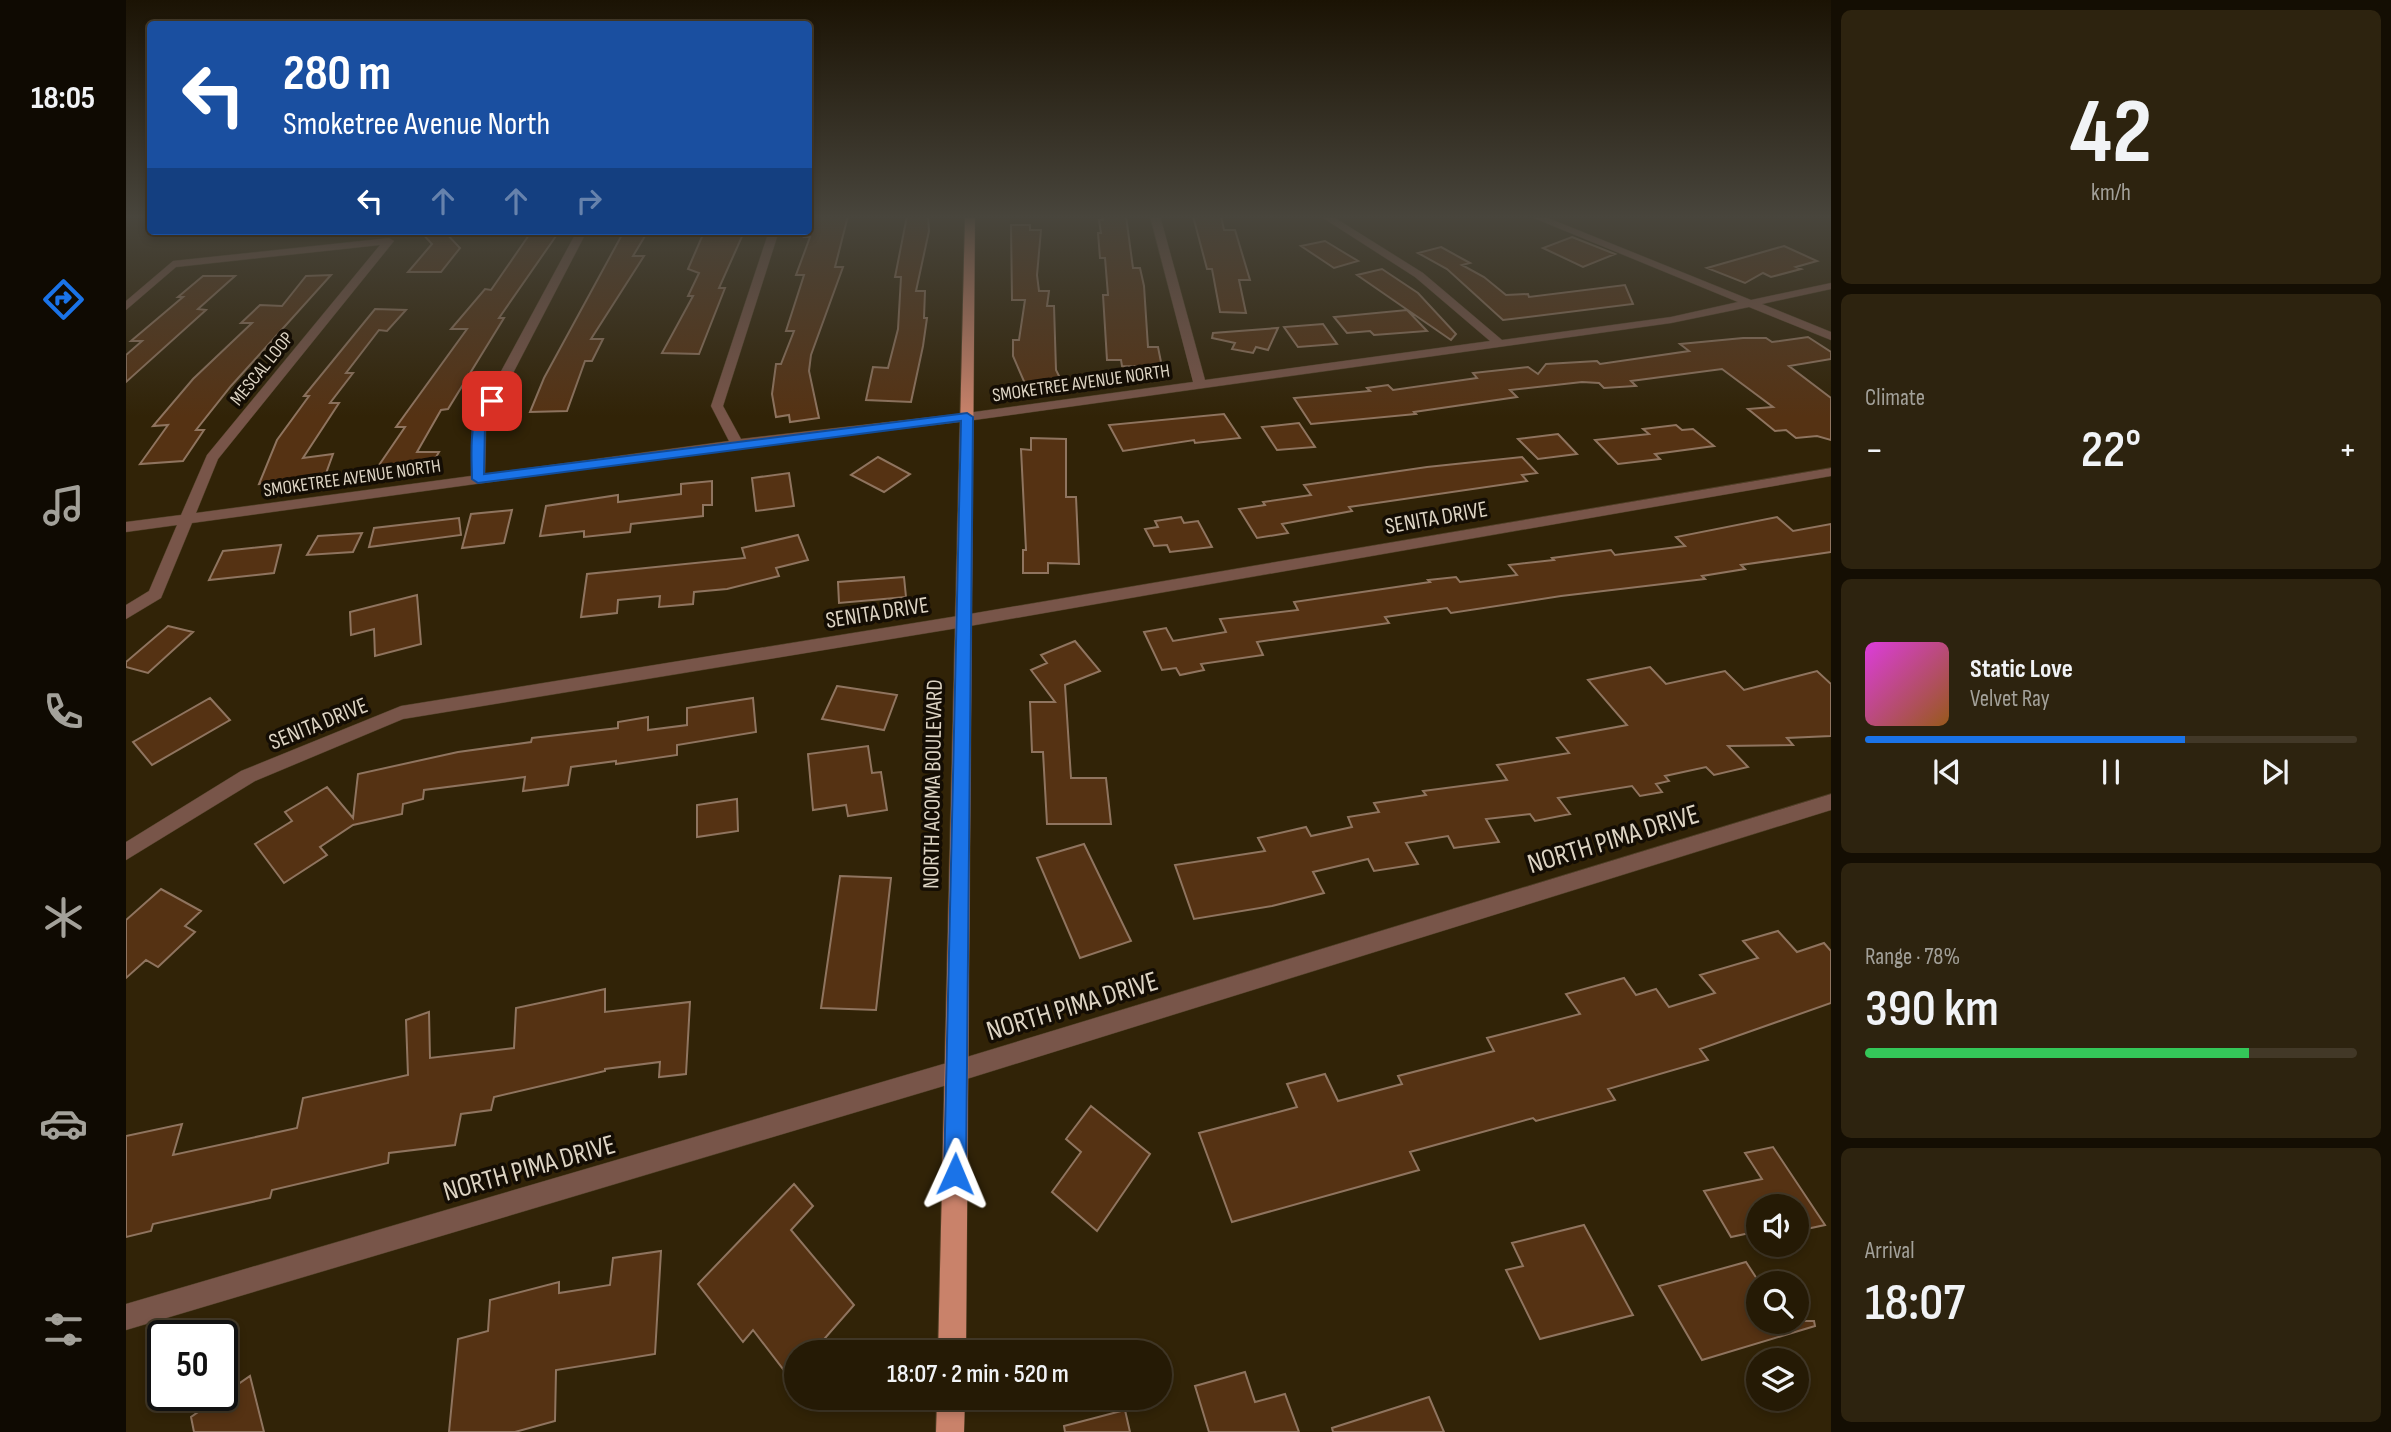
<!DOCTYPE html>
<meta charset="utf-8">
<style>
body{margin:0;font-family:"Sofia Sans Condensed",sans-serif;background:#2d230f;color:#f1f3f6;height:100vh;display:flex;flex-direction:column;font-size:26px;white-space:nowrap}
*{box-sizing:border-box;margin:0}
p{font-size:23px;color:#a3a19a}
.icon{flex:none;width:38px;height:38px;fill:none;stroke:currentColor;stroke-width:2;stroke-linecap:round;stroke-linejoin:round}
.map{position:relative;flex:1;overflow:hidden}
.details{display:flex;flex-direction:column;gap:10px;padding:10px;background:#140e03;width:560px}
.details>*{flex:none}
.top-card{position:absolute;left:21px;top:21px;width:665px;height:214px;border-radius:7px;box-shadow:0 4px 10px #0003,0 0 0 2px #423827;background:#1a4fa0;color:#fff;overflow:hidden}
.fabs{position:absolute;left:1620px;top:1194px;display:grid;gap:14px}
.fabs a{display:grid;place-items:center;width:63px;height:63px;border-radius:50%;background:#251a05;box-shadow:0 4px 10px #0003,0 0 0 2px #423827;font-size:35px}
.speed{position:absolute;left:21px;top:1320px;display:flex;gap:14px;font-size:35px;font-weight:700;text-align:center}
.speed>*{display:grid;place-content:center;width:91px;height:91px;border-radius:50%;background:#251a05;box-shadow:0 4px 10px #0003,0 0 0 2px #423827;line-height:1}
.speed .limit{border:4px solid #111;border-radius:10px;background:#fff;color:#111}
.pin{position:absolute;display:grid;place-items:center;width:60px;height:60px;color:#fff;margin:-30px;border-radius:14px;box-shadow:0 4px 10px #0006}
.me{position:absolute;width:77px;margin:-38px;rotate:1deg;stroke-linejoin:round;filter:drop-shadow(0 0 5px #0008)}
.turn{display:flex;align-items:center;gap:24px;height:147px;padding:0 21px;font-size:32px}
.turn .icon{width:91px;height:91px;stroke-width:2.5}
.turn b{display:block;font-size:49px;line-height:60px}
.lanes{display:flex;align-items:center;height:66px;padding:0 21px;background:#0003;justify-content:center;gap:35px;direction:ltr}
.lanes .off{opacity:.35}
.big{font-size:52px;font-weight:600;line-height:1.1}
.details .tile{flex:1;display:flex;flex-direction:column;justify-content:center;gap:10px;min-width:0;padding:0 24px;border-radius:10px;background:#2d230f}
.details .dial{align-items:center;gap:0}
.dial b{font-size:91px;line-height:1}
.song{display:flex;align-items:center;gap:21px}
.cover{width:84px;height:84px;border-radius:10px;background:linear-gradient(135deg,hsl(300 70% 55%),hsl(30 70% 35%))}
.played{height:7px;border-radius:4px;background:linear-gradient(90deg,#1a73e8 65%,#423827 65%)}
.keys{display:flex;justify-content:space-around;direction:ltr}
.heat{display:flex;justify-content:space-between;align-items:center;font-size:38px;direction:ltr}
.charge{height:10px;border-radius:5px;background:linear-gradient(90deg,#34c759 78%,#423827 0)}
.trip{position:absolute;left:658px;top:1340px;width:388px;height:70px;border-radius:35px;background:#251a05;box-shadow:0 4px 10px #0003,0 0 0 2px #423827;font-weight:600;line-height:70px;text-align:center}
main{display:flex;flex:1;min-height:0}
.menu{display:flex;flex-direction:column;width:126px;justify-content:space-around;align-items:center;background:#0f0a02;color:#a3a19a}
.menu .icon{width:49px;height:49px}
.menu .on{color:#1a73e8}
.menu b{font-size:32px;color:#f1f3f6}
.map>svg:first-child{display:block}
.building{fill:#553213;stroke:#8f745f;stroke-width:2}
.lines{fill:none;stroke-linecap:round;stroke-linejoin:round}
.minor-casing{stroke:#4d3f25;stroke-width:1}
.major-casing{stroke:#4d3f25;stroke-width:1}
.minor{fill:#785549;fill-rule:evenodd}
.major{fill:#c9826a;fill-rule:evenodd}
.route{fill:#1a73e8;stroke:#114b97;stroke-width:2}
.labels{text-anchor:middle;stroke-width:7;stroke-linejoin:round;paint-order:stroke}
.far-street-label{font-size:19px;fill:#ddd4c4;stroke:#140d04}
.street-label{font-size:23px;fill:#ddd4c4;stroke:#140d04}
.near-street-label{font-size:28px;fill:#ddd4c4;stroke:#140d04}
</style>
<main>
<nav class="menu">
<b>18:05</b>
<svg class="icon on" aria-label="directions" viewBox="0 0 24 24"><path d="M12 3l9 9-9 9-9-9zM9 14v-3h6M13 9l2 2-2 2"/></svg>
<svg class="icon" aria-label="music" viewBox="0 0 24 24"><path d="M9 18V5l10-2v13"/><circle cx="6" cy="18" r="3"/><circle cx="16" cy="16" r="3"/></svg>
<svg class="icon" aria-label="phone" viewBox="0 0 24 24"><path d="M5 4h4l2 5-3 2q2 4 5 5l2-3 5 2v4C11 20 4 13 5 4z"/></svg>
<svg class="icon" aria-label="climate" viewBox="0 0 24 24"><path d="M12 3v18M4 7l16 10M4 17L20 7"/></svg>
<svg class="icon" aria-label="car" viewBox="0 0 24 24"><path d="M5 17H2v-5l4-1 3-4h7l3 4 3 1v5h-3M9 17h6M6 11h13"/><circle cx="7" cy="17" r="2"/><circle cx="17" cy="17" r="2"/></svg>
<svg class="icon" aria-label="filters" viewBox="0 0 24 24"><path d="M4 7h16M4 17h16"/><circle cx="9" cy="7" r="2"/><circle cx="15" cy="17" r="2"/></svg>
</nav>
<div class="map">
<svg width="1705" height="1432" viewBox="0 0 1705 1432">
<rect width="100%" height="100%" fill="#312307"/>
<path class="building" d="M689 216H722L709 267H717L685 355 683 371 693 418 664 422 663 415 650 417 646 394 650 364H655L668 331H660L678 275H670L684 237H678Z
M781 216H802L803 231 790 291H799L798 318H801L797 346 785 402 740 400 747 367 762 368 772 329 775 277H769Z
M976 216H1000L1007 268H1014L1018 286 1022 347H1032L1036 367 996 366 995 360H981L977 295H982L979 258H974L972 233H975L973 220H977Z
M1067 216H1095L1098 230H1109L1124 280H1113L1120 313 1094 312 1086 269H1081Z
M885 225H904V230H915L911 275 913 291H923L921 306H928L930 370 936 382 900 386 887 356V340H893L899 300H886Z
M294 231H318L334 248 315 272H282L306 244Z
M498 231H522L507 256H518L465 339H477L466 361H459L441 411 404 412 418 378Z
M578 232H618L593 288H599L573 354 536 353 567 296H562L573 273 562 269Z
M403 235 430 236 373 318H378L322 409 315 410 291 452H313L302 471H249L279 427H270L341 329H325L359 289 365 290Z
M1446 237 1489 254 1457 267 1417 248Z
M1199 241 1232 261 1208 268 1175 246Z
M1658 246 1691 261 1670 267 1675 269 1645 277 1637 273 1619 283 1581 268Z
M1315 247 1344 263 1336 265 1358 277 1380 295 1402 294 1403 297 1499 285 1507 304 1377 320 1321 269 1292 253Z
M1256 269 1292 293 1330 334 1325 340 1231 275Z
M205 275 105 386 70 430H78L57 461 14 464 42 425 27 426 67 379 126 323H115L134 305 156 306 180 276Z
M77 276H109L72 309 80 310 0 382V355L16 341H5L57 297H52Z
M249 309 280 310 261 331 253 330 220 373H227L204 403H213L177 458 207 454 199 476 133 484 151 440 183 396H178Z
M1281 310 1301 331 1248 335 1244 331 1221 333 1208 317Z
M1197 324 1211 344 1172 347 1158 327Z
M1152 328 1142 350 1130 347 1127 353 1106 349 1109 343 1086 338 1087 333Z
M1682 337 1705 352V359L1663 366 1705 398V440L1691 436 1670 438 1660 430 1649 431 1622 409 1647 407 1596 369 1505 381 1510 386 1478 388 1473 383 1456 382 1384 390 1391 397 1288 412 1290 414 1185 424 1168 398 1244 391 1241 388 1262 385 1267 390 1351 378 1347 373 1402 367 1412 374 1420 364 1471 361 1474 364 1563 351 1554 344 1617 338H1640L1646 342Z
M1098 414 1114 438 1069 443 1068 440 997 451 983 425Z
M1173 423 1189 447 1151 450 1136 427Z
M1550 425 1556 430 1567 429 1588 446 1529 454 1534 459 1492 464 1469 440 1523 434 1517 429Z
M1432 434 1451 454 1412 459 1392 439Z
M905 438 940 439V497H950L953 564 922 563V573H897V550H900L895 449 905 450Z
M752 457 784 474 758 492 725 475Z
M1396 457 1411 473 1396 475 1401 481 1223 507 1226 511 1156 524 1162 533 1131 538 1113 509 1139 505 1137 502 1185 495 1178 485 1301 467Z
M663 473 668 506 630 511 626 478Z
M586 481V505H577V516L505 524 504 532 458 537V531L414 536 420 506 492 495V502L555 494V484Z
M386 510 378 543 336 548 345 514Z
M1055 517 1058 523 1072 521 1086 547 1044 552 1041 545 1028 546 1019 529 1032 527 1029 521Z
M1651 517 1667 531 1705 524V552L1615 565 1619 569 1576 576 1579 579 1435 596 1325 613 1321 608 1259 617 1263 623 1131 642 1137 655 1075 664 1078 670 1054 675 1050 668 1036 670 1018 632 1040 628 1047 641 1100 632 1094 619 1172 610 1168 602 1304 582 1302 580 1330 577 1334 582 1391 575 1383 565 1428 560 1426 558 1485 550 1489 555 1559 546 1550 537Z
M333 518 335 535 243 547 248 528Z
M236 533 227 552 181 555 192 536Z
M672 535 682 560 650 568 653 576 601 589 568 592 567 604 533 607 534 596 492 600 491 613 455 617 461 574 619 558 616 548Z
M155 545 148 573 83 580 97 551Z
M778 577 780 597 713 603 712 582Z
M291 595 295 644 249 656 248 629 225 635 224 612Z
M42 626 67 632 22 673 0 667V662Z
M949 641 974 671 939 685 945 778H980L985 824H921L917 752H906L904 702H929L905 670 921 663 915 655Z
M1524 667 1540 684 1599 671 1618 690 1691 671 1705 684V736L1661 738 1667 745 1602 746 1622 767 1588 775 1580 767 1539 776 1543 781 1530 784 1536 792 1514 796 1506 786 1432 798 1444 814 1409 821 1404 814 1360 819 1373 842 1328 848 1322 836 1280 843 1292 864 1248 871 1242 859 1187 872 1198 893 1146 906 1068 919 1049 865 1139 851 1132 838 1180 827 1185 836 1226 827 1222 817 1253 812 1248 803 1300 795 1297 791 1381 780 1371 765 1443 753 1431 738 1501 725 1462 680Z
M711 686 771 695 758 730 696 719Z
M84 698 104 720 26 765 7 742Z
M627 698 630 732 551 745V755L490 764V761L445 767 442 785 397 791 399 777 298 790 297 799 277 804 276 814 227 825 194 847 201 855 158 883 129 844 166 821 159 812 201 787 227 818 232 774 332 752 405 742 406 738 492 728V722L522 717V730L561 725V708Z
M742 746 746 773 755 772 761 810 722 816 720 805 687 810 682 754Z
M611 799 612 831 571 837V805Z
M958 844 1005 941 954 958 911 858Z
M714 876 765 878 750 1010 695 1008Z
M35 889 75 911 59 926 69 932 32 967 20 960 0 978V920Z
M1652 931 1671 952 1698 943 1705 951V1003L1574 1049 1582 1060 1482 1089 1489 1100 1410 1121 1407 1118 1284 1152 1293 1170 1106 1222 1073 1133 1171 1107 1161 1084 1199 1074 1212 1101 1276 1084 1272 1076 1368 1051 1361 1038 1454 1014 1440 994 1498 978 1510 995 1530 989 1543 1007 1589 993 1574 975 1632 958 1617 941Z
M479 989V1012L564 1002 560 1074 533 1077 534 1062 479 1069V1071L368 1097 365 1110 335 1114 329 1145 263 1153 262 1163 146 1190 144 1198 27 1224 25 1231 0 1237V1136L56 1124 47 1155 171 1128 177 1098 282 1075 280 1020 303 1012 304 1058 388 1048 390 1008Z
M965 1106 1024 1154 971 1231 926 1192 955 1152 940 1139Z
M1647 1147 1699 1225 1671 1231V1206H1633V1231L1605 1237 1578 1191 1636 1179 1619 1153Z
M668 1184 687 1206 665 1230 728 1305 686 1353H670V1386L627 1330 617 1342 572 1284Z
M1458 1225 1507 1315 1414 1339 1380 1270 1397 1266 1386 1243Z
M535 1251 529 1354 430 1370 429 1421 389 1432H323L332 1339 362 1331 364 1300 433 1282V1293L484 1285 487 1258Z
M1620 1262 1633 1282V1321H1688L1689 1326 1576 1360 1533 1286Z
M1119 1372 1129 1402 1159 1394 1173 1432H1083L1069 1386Z
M124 1376 138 1432H68L65 1417Z
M1303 1397 1318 1432H1207L1206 1428Z
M999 1410 1004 1432H939L938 1426Z"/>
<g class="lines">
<defs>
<path id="minor" d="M1024 216H1034L1079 380 1364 341 1289 277 1194 216H1206L1297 273 1376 340 1545 317 1612 302 1403 216H1417L1625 300 1705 283V289L1636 304 1705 332V340L1623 307 1545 323 841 421 611 448 66 523 35 598 0 619V605L23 591 51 525 0 532V522L55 515 81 455 254 245 50 267 0 310V301L47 261 263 238 268 241 92 459 70 513 345 476 346 425 451 231H461L360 425 359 474 603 441 585 406 643 231H653L597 406 615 439 841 413 1067 382Z
M1705 468V476L838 627 277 719 129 781 0 860V842L115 771 275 706 838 615Z
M1705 794V810L831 1082 0 1330V1304L831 1060Z"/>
<path id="major" d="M839 216H849L840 1353H812Z
M811 1398H839L838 1432H810Z"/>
</defs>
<use href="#minor" class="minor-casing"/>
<use href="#major" class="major-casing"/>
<use href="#minor" class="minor"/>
<use href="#major" class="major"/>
</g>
<linearGradient id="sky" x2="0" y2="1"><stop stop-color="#1b1304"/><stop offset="0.52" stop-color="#48453c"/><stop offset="1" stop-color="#48453c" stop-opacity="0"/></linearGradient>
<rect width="1705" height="417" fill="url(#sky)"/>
<path class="route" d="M366 397 372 401 359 425 358 474 841 413 847 417 840 1174 837 1182 829 1185 821 1182 818 1174 835 421 352 483 346 479C346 455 340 410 366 397Z"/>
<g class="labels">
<g class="far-street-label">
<text transform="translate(135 368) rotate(-51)" y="7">MESCAL LOOP</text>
<text transform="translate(955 382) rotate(-8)" y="7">SMOKETREE AVENUE NORTH</text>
<text transform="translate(226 477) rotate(-8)" y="7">SMOKETREE AVENUE NORTH</text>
</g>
<g class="street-label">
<text transform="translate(1310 517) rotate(-10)" y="8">SENITA DRIVE</text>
<text transform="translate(751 612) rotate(-9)" y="8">SENITA DRIVE</text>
<text transform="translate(192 723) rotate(-22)" y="8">SENITA DRIVE</text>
<text transform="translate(806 784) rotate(-89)" y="8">NORTH ACOMA BOULEVARD</text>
</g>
<g class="near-street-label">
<text transform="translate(1487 838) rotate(-17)" y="10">NORTH PIMA DRIVE</text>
<text transform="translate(946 1005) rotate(-17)" y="10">NORTH PIMA DRIVE</text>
<text transform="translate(403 1167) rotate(-16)" y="10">NORTH PIMA DRIVE</text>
</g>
</g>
</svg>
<div class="fabs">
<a><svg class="icon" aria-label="sound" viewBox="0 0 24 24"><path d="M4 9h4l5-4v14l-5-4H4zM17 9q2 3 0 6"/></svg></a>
<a><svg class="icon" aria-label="search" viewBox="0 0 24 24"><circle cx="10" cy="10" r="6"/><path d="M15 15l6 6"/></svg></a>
<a><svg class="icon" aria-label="layers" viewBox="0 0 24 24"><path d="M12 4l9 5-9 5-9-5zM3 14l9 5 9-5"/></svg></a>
</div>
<div class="speed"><div class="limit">50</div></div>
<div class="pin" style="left:366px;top:401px;background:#d93025"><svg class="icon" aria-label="arrive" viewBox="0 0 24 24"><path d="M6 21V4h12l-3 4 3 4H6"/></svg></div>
<svg class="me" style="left:829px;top:1174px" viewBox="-20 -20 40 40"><path d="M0-17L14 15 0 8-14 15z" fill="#1a73e8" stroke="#fff" stroke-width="4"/></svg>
<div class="trip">18:07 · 2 min · 520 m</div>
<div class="top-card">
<div class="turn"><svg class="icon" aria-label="left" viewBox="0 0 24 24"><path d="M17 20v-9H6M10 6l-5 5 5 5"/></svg><div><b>280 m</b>Smoketree Avenue North</div></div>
<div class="lanes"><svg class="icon" aria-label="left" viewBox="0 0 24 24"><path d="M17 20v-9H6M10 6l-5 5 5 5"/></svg><svg class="icon off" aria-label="ahead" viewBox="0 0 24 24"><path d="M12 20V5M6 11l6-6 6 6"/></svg><svg class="icon off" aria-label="ahead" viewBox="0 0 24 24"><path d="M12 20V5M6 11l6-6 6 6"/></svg><svg class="icon off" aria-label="right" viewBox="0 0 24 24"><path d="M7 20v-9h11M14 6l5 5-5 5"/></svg></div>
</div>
</div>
<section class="details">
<div class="tile dial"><b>42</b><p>km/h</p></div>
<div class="tile"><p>Climate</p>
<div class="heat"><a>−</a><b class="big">22°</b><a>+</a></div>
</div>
<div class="tile">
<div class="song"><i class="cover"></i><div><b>Static Love</b><p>Velvet Ray</p></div></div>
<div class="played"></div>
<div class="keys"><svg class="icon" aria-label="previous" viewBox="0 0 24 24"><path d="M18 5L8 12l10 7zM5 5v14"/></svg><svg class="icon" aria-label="pause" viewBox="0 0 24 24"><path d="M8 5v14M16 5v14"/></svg><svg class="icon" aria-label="next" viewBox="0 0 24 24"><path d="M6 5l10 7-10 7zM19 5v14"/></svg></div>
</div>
<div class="tile"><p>Range · 78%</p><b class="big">390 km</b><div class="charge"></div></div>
<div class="tile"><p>Arrival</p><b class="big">18:07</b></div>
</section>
</main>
